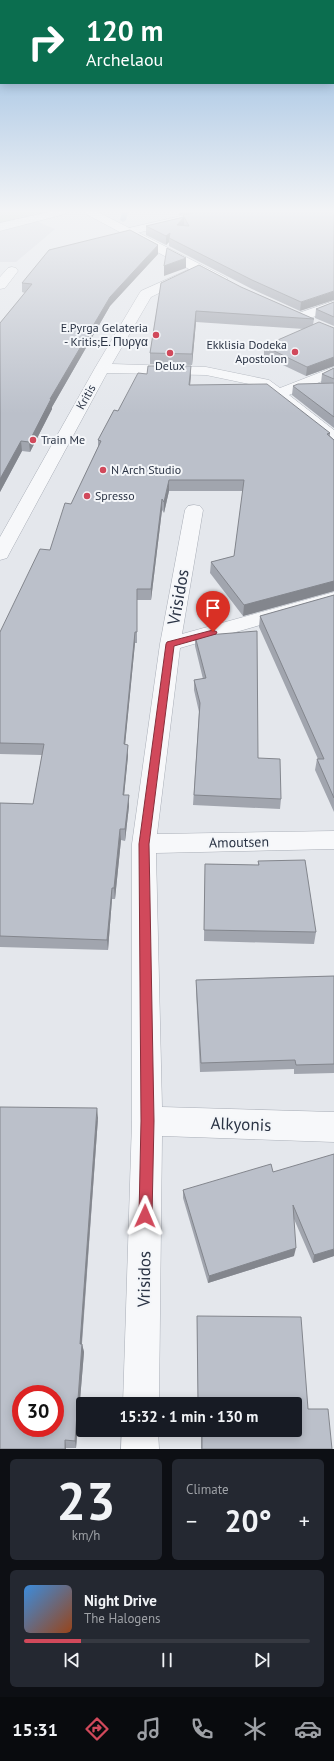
<!DOCTYPE html>
<meta charset="utf-8">
<style>
body{margin:0;font-family:"PT Sans",sans-serif;background:#242831;color:#f1f3f6;height:100vh;display:flex;flex-direction:column;font-size:15px;white-space:nowrap}
*{box-sizing:border-box;margin:0}
p{font-size:13px;color:#9ea1a6}
.icon{flex:none;width:22px;height:22px;fill:none;stroke:currentColor;stroke-width:2;stroke-linecap:round;stroke-linejoin:round}
.map{position:relative;height:1449px;overflow:hidden}
.panel{display:flex;flex-direction:column;gap:10px;padding:10px;background:#0d0f14;flex:1}
.panel>*{flex:none}
.guide{position:absolute;left:0px;top:0px;width:334px;height:84px;box-shadow:0 2px 10px #0003;background:#0b6e4f;color:#fff;overflow:hidden}
.speed{position:absolute;left:12px;top:1385px;display:flex;gap:8px;font-size:20px;font-weight:700;text-align:center}
.speed>*{display:grid;place-content:center;width:52px;height:52px;border-radius:50%;background:#171b24;box-shadow:0 2px 10px #0003;line-height:1}
.speed .limit{border:6px solid #d22;background:#fff;color:#111}
.pin{position:absolute;display:grid;place-items:center;width:34px;height:34px;color:#fff;margin:-41px -17px;border-radius:50% 50% 50% 0;rotate:-45deg;box-shadow:0 0 4px #0007}
.pin .icon{rotate:45deg}
.me{position:absolute;width:44px;margin:-22px;rotate:1deg;stroke-linejoin:round;filter:drop-shadow(0 0 3px #0008)}
.turn{display:flex;align-items:center;gap:14px;height:84px;padding:0 20px;font-size:18px}
.turn .icon{width:52px;height:52px;stroke-width:2.5}
.turn b{display:block;font-size:28px;line-height:34px}
.big{font-size:30px;font-weight:700;line-height:1.1}
.panel .widget{flex:1;display:flex;flex-direction:column;justify-content:center;gap:6px;min-width:0;padding:0 14px;border-radius:6px;background:#242831}
.panel .dial{align-items:center;gap:0}
.dial b{font-size:52px;line-height:1}
.song{display:flex;align-items:center;gap:12px}
.cover{width:48px;height:48px;border-radius:6px;background:linear-gradient(135deg,hsl(210 70% 55%),hsl(20 70% 35%))}
.played{height:4px;border-radius:2px;background:linear-gradient(90deg,#d1495b 20%,#363941 20%)}
.keys{display:flex;justify-content:space-around;direction:ltr}
.heat{display:flex;justify-content:space-between;align-items:center;font-size:22px;direction:ltr}
.panel .tiles{flex:1;display:grid;gap:10px;grid-template-columns:1fr 1fr}
.widget:last-child{grid-column:span 2}
.trip{position:absolute;left:76px;top:1397px;width:226px;height:40px;border-radius:4px;background:#171b24;box-shadow:0 2px 10px #0003;font-weight:700;line-height:40px;text-align:center}
.tab-bar{display:flex;height:64px;justify-content:space-around;align-items:center;background:#090b0e;color:#9ea1a6}
.tab-bar .icon{width:28px;height:28px}
.tab-bar .on{color:#d1495b}
.tab-bar b{font-size:18px;color:#f1f3f6}
.map>svg:first-child{display:block}
.built{fill:#d2d6de}
.green{fill:#c9d6c5}
.lines{fill:none;stroke-linecap:round;stroke-linejoin:round}
.stream{fill:#9fb4cc;fill-rule:evenodd}
.minor-casing{stroke:#a9aeb7;stroke-width:1}
.major-casing{stroke:#a3abb8;stroke-width:1}
.minor{fill:#f7f8fa;fill-rule:evenodd}
.major{fill:#fff;fill-rule:evenodd}
.wall{fill:#a1a5ae}
.shaded-wall{fill:#83868d}
.building{fill:#bbc0ca;stroke:#83868d;fill-rule:evenodd}
.route{fill:#d1495b;stroke:#882f3b}
.poi-dot{fill:#d1495b;stroke:#f4f6f9;stroke-width:1.5}
.labels{text-anchor:middle;stroke-width:4;stroke-linejoin:round;paint-order:stroke}
.far-poi-label{font-size:12px;fill:#2b3445;stroke:#f4f6f9;text-anchor:start}
.far-street-label{font-size:12px;fill:#2b3445;stroke:#f4f6f9}
.street-label{font-size:14px;fill:#2b3445;stroke:#f4f6f9}
.near-street-label{font-size:17px;fill:#2b3445;stroke:#f4f6f9}
</style>
<div class="map">
<svg width="334" height="1449" viewBox="0 0 334 1449">
<rect width="100%" height="100%" fill="#e4e7ec"/>
<path class="built" d="M0 212H53L31 219 55 229 16 262H0Z"/>
<path class="green" d="M0 212H40L0 222Z"/>
<g class="lines">
<path class="stream" d="M122 212H128L126 220 123 222 120 220Z"/>
<defs>
<path id="minor" d="M49 212H67L65 214 0 231V223Z
M198 212H217L215 214 129 235 125 233 123 231 125 229Z
M12 267 16 268 18 271 5 288 0 289V277L8 268Z
M188 270 192 271 194 274 192 277 151 297 112 364 206 367 269 380 280 388 334 367V376L289 395 334 430V443L328 441 259 386 206 375 107 373 9 554 7 558 0 560V537L95 368 139 294 141 291Z
M334 301V310L301 321 296 320 294 317 296 314Z
M194 505 200 506 203 510 182 634 334 592V604L180 648 157 834 334 831V849L156 853 162 1107 334 1112V1142L162 1136 159 1404H123L132 1121V844L160 644 185 510 188 506Z
M122 1430H158L159 1449H121Z"/>
<path id="major" d="M84 212H98L227 278 228 281 227 284H217L86 214Z"/>
</defs>
<use href="#minor" class="minor-casing"/>
<use href="#major" class="major-casing"/>
<use href="#minor" class="minor"/>
<use href="#major" class="major"/>
</g>
<path class="wall" d="M334 212 300 311 252 289 169 246V242L166 245 146 235V226L183 217V215Z
M158 254 110 306 52 407V409L30 452 22 451 0 492V323L25 293 22 292V283Z
M161 283 241 287 314 319 313 325 334 328V366L306 376 264 356V346L304 329 196 322 192 365 150 364V353Z
M334 302V326L315 318 316 309Z
M191 366 190 385 330 433V436L334 440V591L243 616 210 573 211 562 234 556 243 491H169L164 513 162 510 151 600H137V643H135L125 744 128 756 124 795 129 806 125 841 121 840 115 899H112L108 950 0 947V803L33 804 42 755 0 754V632L50 550 98 447V440L118 411 147 374Z
M334 368V428L292 395 293 386 321 383 322 374Z
M334 595V812L315 770 317 759H318L259 627 260 616Z
M195 636 258 758 281 799 280 809 193 805 199 712 194 690V680L203 679 195 646Z
M258 861 316 932 314 944 204 941 205 864 258 865Z
M334 976V1073L294 1074V1069L200 1072 196 990V980Z
M98 1118 82 1344 84 1352 76 1448 0 1449Z
M273 1172 334 1256 313 1263 294 1219V1256L208 1283 183 1198V1190Z
M197 1316 308 1409 332 1449H201V1430H295V1404H198Z"/>
<path class="shaded-wall" d="M179 212H193L179 215Z
M184 217V225H177Z
M170 233 169 242 166 245V236Z
M158 245V254L110 306 52 407V409L30 452 29 442 50 399 110 297Z
M186 258V268L164 276V266Z
M334 291V300L300 311 301 302Z
M196 311V322L192 365V354Z
M334 357V366L306 376 307 367Z
M191 366V376L189 395V385Z
M21 441 22 451 0 492V479Z
M169 480V491L164 513V502Z
M162 499V510L151 600V589Z
M334 581V591L243 616 244 605Z
M135 632V643L124 756V744Z
M128 745V756L123 806V795Z
M129 795V806L125 841V829Z
M120 829 121 840 115 899 114 888Z
M112 888V899L108 950 107 940Z
M97 1108 98 1118 81 1352 80 1344Z
M296 1248 294 1256 208 1283 209 1276Z
M334 1249V1256L313 1263 314 1255Z
M82 1344 84 1352 76 1448 75 1441Z
M65 1440 66 1447V1449H65Z"/>
<path class="building" d="M197 212H334V291L301 302 252 280 169 238 170 233 166 236 146 226 184 217 177 225 189 226 183 215Z
M130 230 158 245 110 297 50 399H51L29 442 21 441 0 479V323L32 284 22 283 49 250Z
M167 248 186 258 164 266Z
M199 265 241 287 314 319 196 311 192 354 150 353 161 283Z
M334 302V317L316 309Z
M319 322 334 328V357L307 367 264 346Z
M148 366H191L189 385 267 384 330 433 327 434 334 440V581L244 605 211 562 234 556 244 480H169L164 502 162 499 151 589H137V632H135L124 744 128 745 123 795H129L125 829H120L114 888H112L107 940 0 936V803L33 804 44 744 0 743V632L40 549 50 550 65 503 71 504 101 441 98 440 114 410 118 411 138 373 147 374Z
M334 368V379L322 374Z
M334 383V417L293 386 298 384Z
M334 595V798L317 759H324L260 616Z
M257 631 258 758 280 759 281 799 194 795 200 703 194 680 206 678 195 636Z
M305 860 316 932 204 930 205 864 259 865 258 861Z
M334 976V1064L296 1065 295 1060 201 1063 196 980Z
M0 1107 97 1108 80 1344H82L75 1441 65 1440V1449H0ZM21 1394H55V1428H21Z
M334 1154V1249L314 1255 293 1205 296 1248 209 1276 183 1190 271 1164 273 1172Z
M197 1316 301 1317 308 1409H328L332 1449H202V1430H295V1404H201V1401H198Z"/>
<linearGradient id="sky" x2="0" y2="1"><stop stop-color="#8bb4dd"/><stop offset="0.51" stop-color="#f3f4f6"/><stop offset="1" stop-color="#f3f4f6" stop-opacity="0"/></linearGradient>
<rect width="334" height="414" fill="url(#sky)"/>
<path class="route" d="M213 630 217 632 216 634 174 646 149 844 154 1121 152 1216 150 1220 145 1222 140 1220 139 1216 141 1121 139 844 166 644 167 642Z"/>
<g class="poi-dot">
<circle cx="156" cy="335" r="4"/>
<circle cx="295" cy="352" r="4"/>
<circle cx="170" cy="353" r="4"/>
<circle cx="33" cy="440" r="4"/>
<circle cx="103" cy="470" r="4"/>
<circle cx="87" cy="496" r="4"/>
</g>
<g class="labels">
<g class="far-poi-label">
<text x="148" y="332" text-anchor="end">E.Pyrga Gelateria<tspan x="148" dy="14">- Kritis;Ε. Πυργα</tspan></text>
<text x="287" y="349" text-anchor="end">Ekklisia Dodeka<tspan x="287" dy="14">Apostolon</tspan></text>
<text x="170" y="370" text-anchor="middle">Delux</text>
<text x="41" y="444">Train Me</text>
<text x="111" y="474">N Arch Studio</text>
<text x="95" y="500">Spresso</text>
</g>
<g class="far-street-label">
<text transform="translate(86 397) rotate(-61)" y="4">Kritis</text>
</g>
<g class="street-label">
<text transform="translate(239 842) rotate(-1)" y="5">Amoutsen</text>
</g>
<g class="near-street-label">
<text transform="translate(178 597) rotate(-80)" y="6">Vrisidos</text>
<text transform="translate(241 1124) rotate(2)" y="6">Alkyonis</text>
<text transform="translate(144 1279) rotate(-89)" y="6">Vrisidos</text>
</g>
</g>
</svg>
<div class="speed"><div class="limit">30</div></div>
<div class="pin" style="left:213px;top:632px;background:#d93025"><svg class="icon" aria-label="arrive" viewBox="0 0 24 24"><path d="M6 21V4h12l-3 4 3 4H6"/></svg></div>
<svg class="me" style="left:145px;top:1216px" viewBox="-20 -20 40 40"><path d="M0-17L14 15 0 8-14 15z" fill="#d1495b" stroke="#fff" stroke-width="4"/></svg>
<div class="trip">15:32 · 1 min · 130 m</div>
<div class="guide">
<div class="turn"><svg class="icon" aria-label="right" viewBox="0 0 24 24"><path d="M7 20v-9h11M14 6l5 5-5 5"/></svg><div><b>120 m</b>Archelaou</div></div>
</div>
</div>
<section class="panel">
<div class="tiles">
<div class="widget dial"><b>23</b><p>km/h</p></div>
<div class="widget"><p>Climate</p>
<div class="heat"><a>−</a><b class="big">20°</b><a>+</a></div>
</div>
<div class="widget">
<div class="song"><i class="cover"></i><div><b>Night Drive</b><p>The Halogens</p></div></div>
<div class="played"></div>
<div class="keys"><svg class="icon" aria-label="previous" viewBox="0 0 24 24"><path d="M18 5L8 12l10 7zM5 5v14"/></svg><svg class="icon" aria-label="pause" viewBox="0 0 24 24"><path d="M8 5v14M16 5v14"/></svg><svg class="icon" aria-label="next" viewBox="0 0 24 24"><path d="M6 5l10 7-10 7zM19 5v14"/></svg></div>
</div>
</div>
</section>
<nav class="tab-bar">
<b>15:31</b>
<svg class="icon on" aria-label="directions" viewBox="0 0 24 24"><path d="M12 3l9 9-9 9-9-9zM9 14v-3h6M13 9l2 2-2 2"/></svg>
<svg class="icon" aria-label="music" viewBox="0 0 24 24"><path d="M9 18V5l10-2v13"/><circle cx="6" cy="18" r="3"/><circle cx="16" cy="16" r="3"/></svg>
<svg class="icon" aria-label="phone" viewBox="0 0 24 24"><path d="M5 4h4l2 5-3 2q2 4 5 5l2-3 5 2v4C11 20 4 13 5 4z"/></svg>
<svg class="icon" aria-label="climate" viewBox="0 0 24 24"><path d="M12 3v18M4 7l16 10M4 17L20 7"/></svg>
<svg class="icon" aria-label="car" viewBox="0 0 24 24"><path d="M5 17H2v-5l4-1 3-4h7l3 4 3 1v5h-3M9 17h6M6 11h13"/><circle cx="7" cy="17" r="2"/><circle cx="17" cy="17" r="2"/></svg>
</nav>
